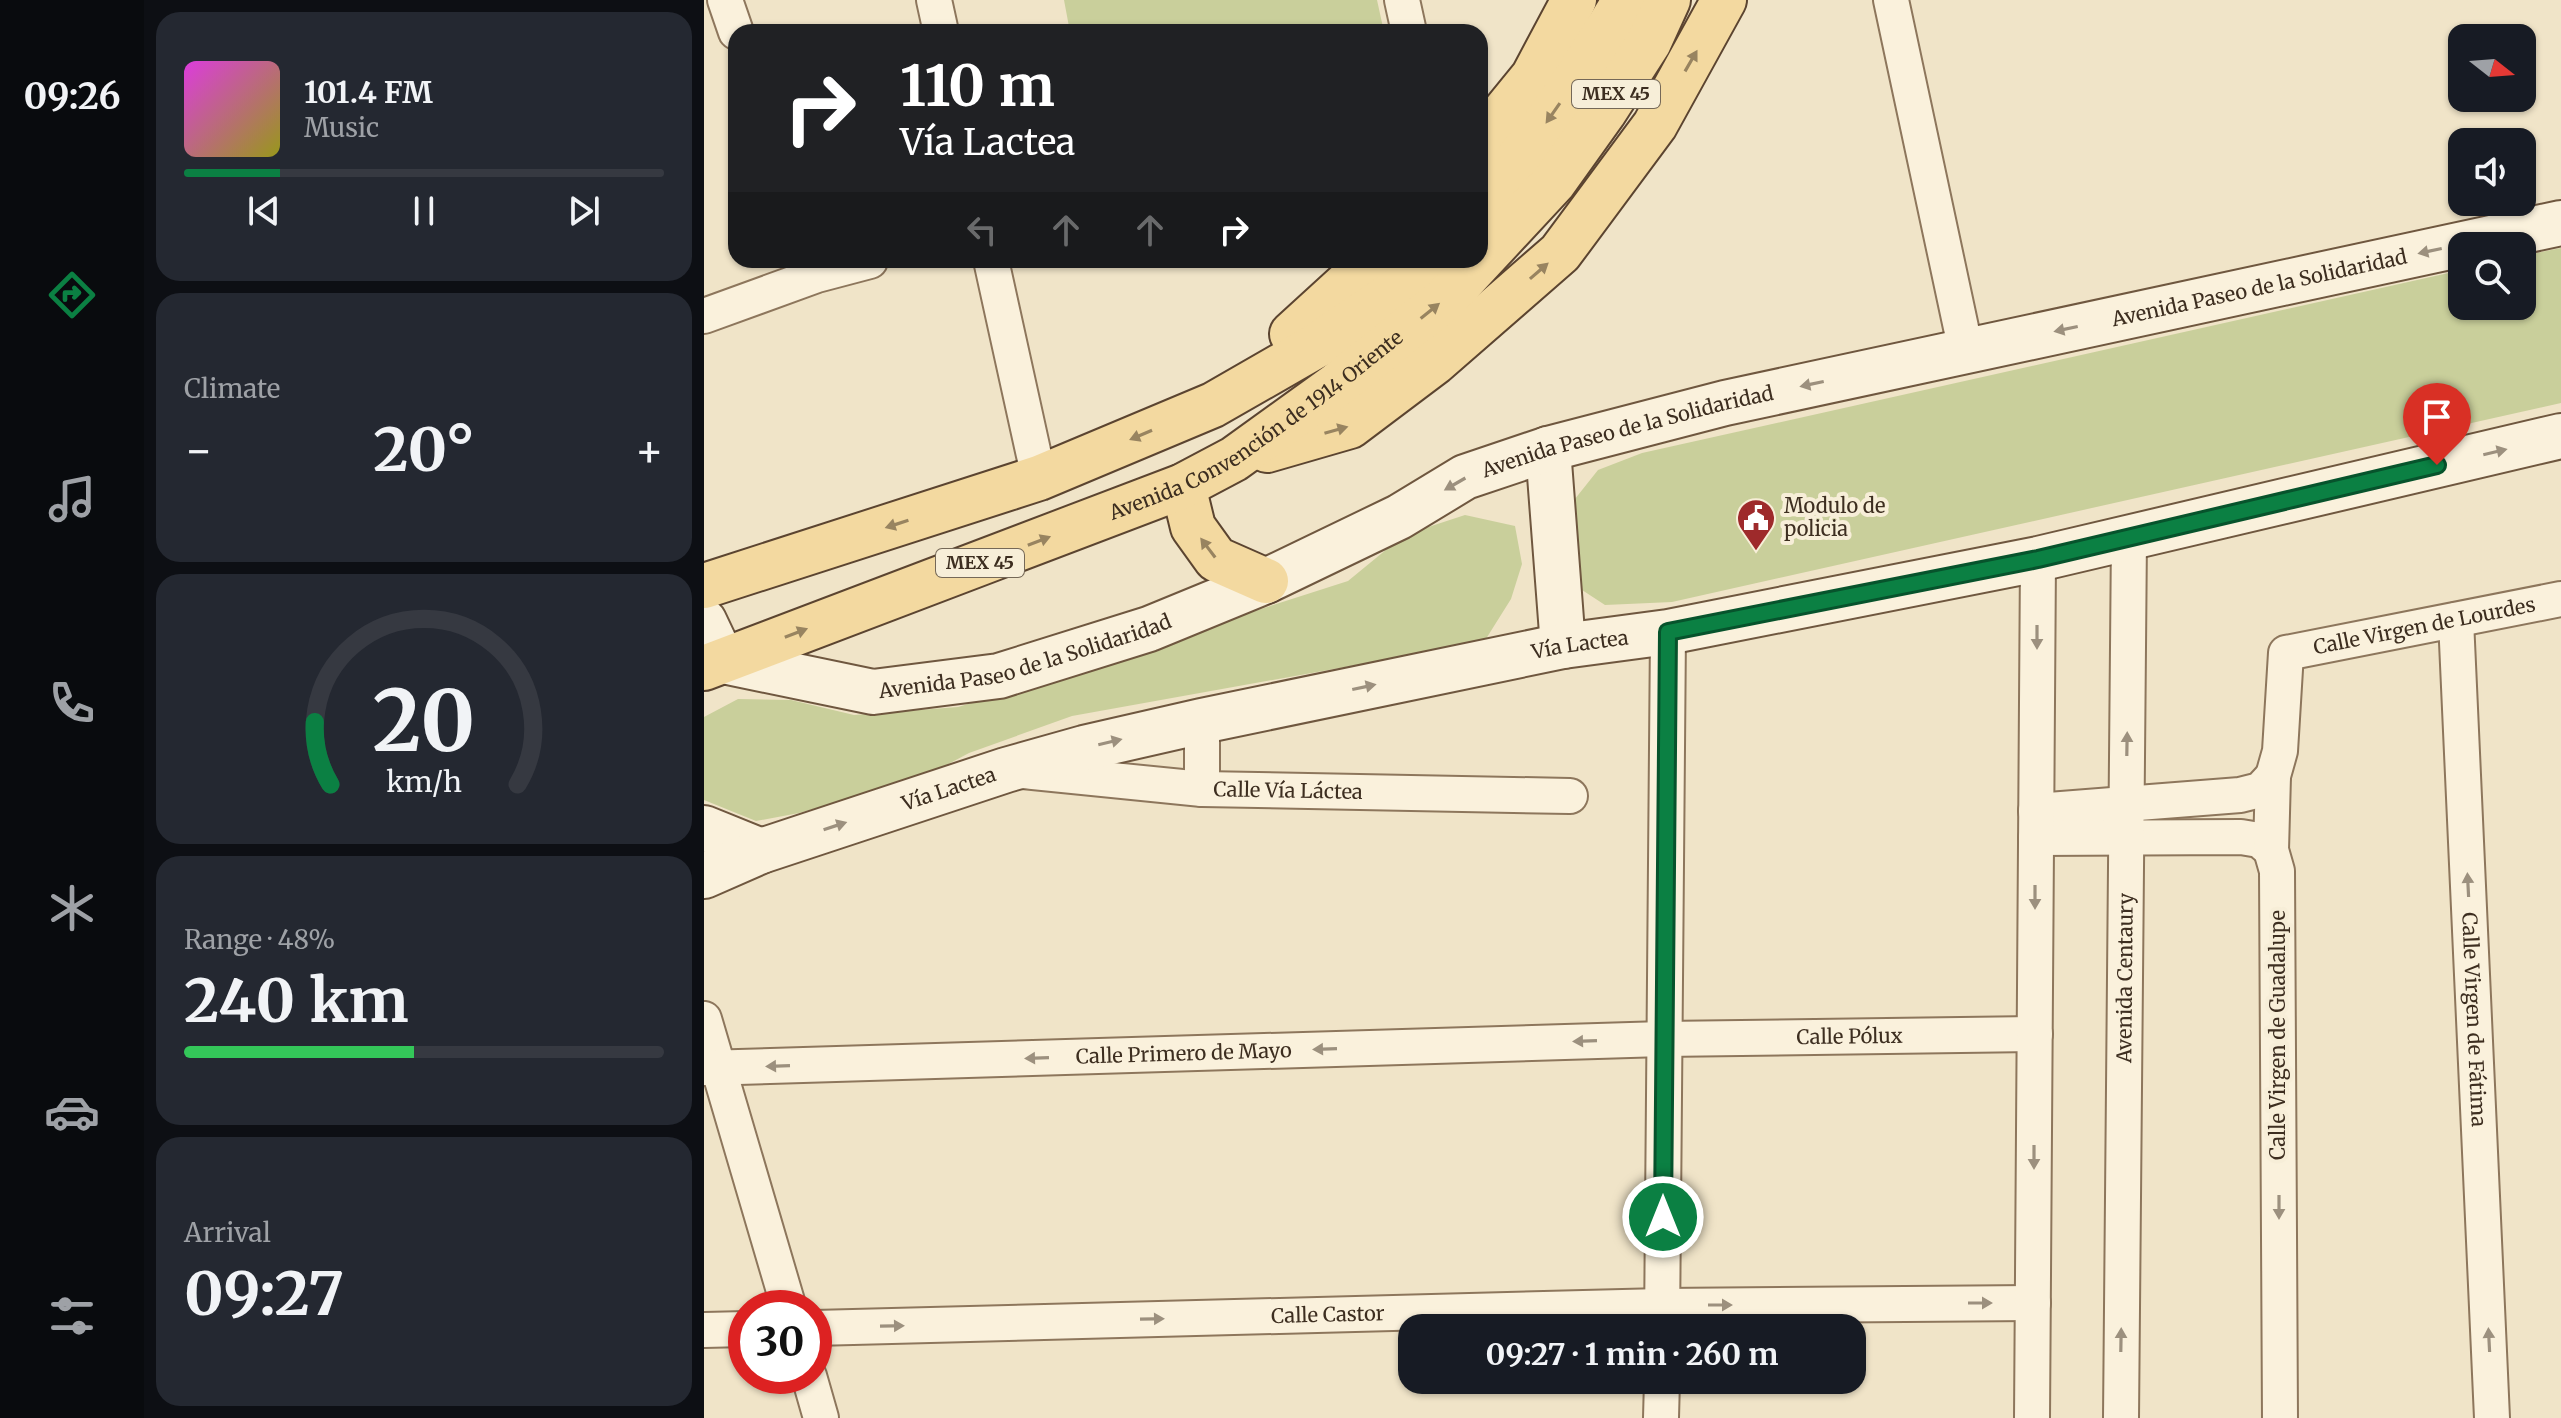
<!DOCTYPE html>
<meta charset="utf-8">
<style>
body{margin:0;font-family:Merriweather,serif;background:#242831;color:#f1f3f6;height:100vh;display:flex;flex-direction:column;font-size:30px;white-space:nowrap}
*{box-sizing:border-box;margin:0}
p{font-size:26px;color:#9ea1a6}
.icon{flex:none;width:44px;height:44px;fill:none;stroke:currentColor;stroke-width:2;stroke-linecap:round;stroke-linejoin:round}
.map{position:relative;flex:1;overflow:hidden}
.details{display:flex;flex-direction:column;gap:12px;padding:12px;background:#0d0f14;width:560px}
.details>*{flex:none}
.hud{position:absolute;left:24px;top:24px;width:760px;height:244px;border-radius:24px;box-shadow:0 2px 6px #0004;background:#202124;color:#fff;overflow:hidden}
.needle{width:52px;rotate:107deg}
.controls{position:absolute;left:1744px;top:24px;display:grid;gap:16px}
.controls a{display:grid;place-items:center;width:88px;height:88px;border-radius:16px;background:#171b24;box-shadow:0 2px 6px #0004;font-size:40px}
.speed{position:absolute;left:24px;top:1290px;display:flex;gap:16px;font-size:40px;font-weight:700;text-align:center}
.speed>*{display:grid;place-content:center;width:104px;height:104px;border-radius:50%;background:#171b24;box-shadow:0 2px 6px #0004;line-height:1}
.speed .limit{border:12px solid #d22;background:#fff;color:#111}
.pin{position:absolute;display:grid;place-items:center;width:68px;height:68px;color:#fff;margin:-82px -34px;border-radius:50% 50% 50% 0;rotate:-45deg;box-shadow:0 0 8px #0007}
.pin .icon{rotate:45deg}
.me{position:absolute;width:88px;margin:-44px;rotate:0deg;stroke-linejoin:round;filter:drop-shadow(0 0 6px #0008)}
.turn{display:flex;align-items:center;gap:28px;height:168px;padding:0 40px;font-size:36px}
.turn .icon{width:104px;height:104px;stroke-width:2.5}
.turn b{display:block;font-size:56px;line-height:68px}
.lanes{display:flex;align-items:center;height:76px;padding:0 40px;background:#0003;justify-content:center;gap:40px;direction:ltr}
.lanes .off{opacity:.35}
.big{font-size:60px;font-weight:700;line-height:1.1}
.details .widget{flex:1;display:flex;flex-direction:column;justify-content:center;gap:12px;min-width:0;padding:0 28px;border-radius:24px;background:#242831}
.details .dial{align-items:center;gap:0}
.dial svg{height:208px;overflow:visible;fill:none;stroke:#363941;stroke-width:7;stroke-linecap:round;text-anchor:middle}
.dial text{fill:#f1f3f6;stroke:none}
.song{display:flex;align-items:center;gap:24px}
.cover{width:96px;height:96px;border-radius:12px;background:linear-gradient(135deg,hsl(300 70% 55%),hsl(60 70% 35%))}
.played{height:8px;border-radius:4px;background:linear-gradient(90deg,#0b8043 20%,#363941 20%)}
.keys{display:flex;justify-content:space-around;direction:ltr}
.heat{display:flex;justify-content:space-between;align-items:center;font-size:44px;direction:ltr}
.charge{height:12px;border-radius:6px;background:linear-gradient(90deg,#34c759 48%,#363941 0)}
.trip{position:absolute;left:694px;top:1314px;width:468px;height:80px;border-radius:24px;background:#171b24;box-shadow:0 2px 6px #0004;font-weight:700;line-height:80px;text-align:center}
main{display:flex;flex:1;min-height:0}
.tab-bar{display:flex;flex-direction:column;width:144px;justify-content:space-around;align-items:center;background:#090b0e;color:#9ea1a6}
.tab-bar .icon{width:56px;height:56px}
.tab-bar .current{color:#0b8043}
.tab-bar b{font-size:36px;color:#f1f3f6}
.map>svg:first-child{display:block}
.green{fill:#c9cf9b}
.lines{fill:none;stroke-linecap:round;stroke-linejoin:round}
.street-casing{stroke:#8d765c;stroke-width:38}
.secondary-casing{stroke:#6f573f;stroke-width:48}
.primary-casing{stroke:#5b4430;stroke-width:48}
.street{stroke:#faf1dc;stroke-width:34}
.secondary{stroke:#faf1dc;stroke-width:44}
.primary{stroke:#f3d9a0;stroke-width:44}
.oneway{fill:#988460}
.oneway2{fill:#9c907e}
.route-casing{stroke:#07532c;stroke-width:20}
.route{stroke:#0b8043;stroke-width:14}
.labels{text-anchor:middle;stroke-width:8;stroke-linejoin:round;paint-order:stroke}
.shield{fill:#f7eed8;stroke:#756857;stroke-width:2}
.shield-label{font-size:18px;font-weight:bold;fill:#3d2e20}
.street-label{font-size:20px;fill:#3d2e20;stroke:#f7eed8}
.poi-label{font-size:20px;fill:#3d2e20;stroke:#f7eed8;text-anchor:start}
</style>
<main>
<nav class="tab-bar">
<b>09:26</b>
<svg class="icon current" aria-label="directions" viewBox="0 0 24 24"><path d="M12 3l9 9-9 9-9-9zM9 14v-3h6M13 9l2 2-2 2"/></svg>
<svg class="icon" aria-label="music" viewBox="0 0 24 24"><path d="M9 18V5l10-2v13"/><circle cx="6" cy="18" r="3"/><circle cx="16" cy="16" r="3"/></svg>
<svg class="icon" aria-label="phone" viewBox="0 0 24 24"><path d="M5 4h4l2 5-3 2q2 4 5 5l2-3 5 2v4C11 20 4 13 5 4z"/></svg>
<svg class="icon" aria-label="climate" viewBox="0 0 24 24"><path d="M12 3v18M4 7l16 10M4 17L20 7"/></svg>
<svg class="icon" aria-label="car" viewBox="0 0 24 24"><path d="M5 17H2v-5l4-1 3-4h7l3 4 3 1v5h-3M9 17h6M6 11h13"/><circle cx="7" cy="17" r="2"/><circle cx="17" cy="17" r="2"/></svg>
<svg class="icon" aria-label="filters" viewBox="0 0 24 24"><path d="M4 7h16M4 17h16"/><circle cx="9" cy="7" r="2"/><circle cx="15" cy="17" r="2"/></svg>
</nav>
<section class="details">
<div class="widget">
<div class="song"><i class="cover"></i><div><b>101.4 FM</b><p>Music</p></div></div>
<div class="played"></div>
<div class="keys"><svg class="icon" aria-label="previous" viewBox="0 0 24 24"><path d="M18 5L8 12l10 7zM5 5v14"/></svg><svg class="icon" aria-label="pause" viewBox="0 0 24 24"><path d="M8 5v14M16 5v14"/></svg><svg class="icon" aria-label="next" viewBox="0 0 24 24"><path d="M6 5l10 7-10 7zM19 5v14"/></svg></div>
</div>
<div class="widget"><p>Climate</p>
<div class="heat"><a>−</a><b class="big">20°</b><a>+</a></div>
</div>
<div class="widget dial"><svg viewBox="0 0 100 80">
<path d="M14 69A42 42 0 1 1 86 69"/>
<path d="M14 69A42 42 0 0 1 8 45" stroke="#0b8043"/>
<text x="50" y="56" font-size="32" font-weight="700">20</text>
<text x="50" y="72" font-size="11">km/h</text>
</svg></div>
<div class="widget"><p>Range · 48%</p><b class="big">240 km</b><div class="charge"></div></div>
<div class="widget"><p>Arrival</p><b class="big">09:27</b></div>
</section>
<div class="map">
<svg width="1857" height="1418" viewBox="0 0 1857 1418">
<rect width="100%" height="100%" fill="#f0e4c8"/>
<path class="green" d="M360 0H673L680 32H366Z
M1857 248V403L968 602 901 605 875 588 863 509 894 470 938 453 1758 270V306H1818V256Z
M761 515 811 526 818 564 807 599 780 642 368 716 265 753 220 777 95 813 52 821 0 800V717L34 699 87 700 150 715 254 707 361 675 501 627 644 581 700 535Z"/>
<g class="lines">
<defs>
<g id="street">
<path d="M21 0 32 32"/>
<path d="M230 0 237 32"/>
<path d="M698 0 705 32"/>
<path d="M1187 0 1262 351"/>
<path d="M287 260 335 478"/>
<path d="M0 316 113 275 166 261"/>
<path id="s1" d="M1752 620 1788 1418"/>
<path id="s2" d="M319 771 498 789 866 796"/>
<path d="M498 789V721"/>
<path d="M1332 811 1536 795 1556 790 1569 776"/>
<path d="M1332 838 1537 837 1555 840 1567 850"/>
<path d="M0 1019 85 1308"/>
<path id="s3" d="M0 1068 959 1039 1331 1034"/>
<path id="s4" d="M110 1328 958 1306 1329 1303"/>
<path d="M958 1328 964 632"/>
<path d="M0 1330 42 1329"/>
<path d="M105 1376 117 1418"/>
<path d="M957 1418 958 1380"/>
<path d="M1328 1418 1334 559"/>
<path id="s5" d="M1417 1418 1425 537"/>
<path id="s6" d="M1576 1418 1573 871 1567 850 1569 776 1576 751 1582 653 1857 599"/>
</g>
<g id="secondary">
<path d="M844 449 859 646"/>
<path id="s7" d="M0 621 19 661 169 692 295 676 445 629 562 581 695 517 761 477 844 449 1021 403 1857 223"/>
<path d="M0 828 57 851"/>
<path id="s8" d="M0 876 57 851 302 770 380 748 498 721 859 646 964 632 1334 559 1857 436"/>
</g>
<g id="primary">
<path d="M776 142 829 77 870 0"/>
<path d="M776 203C833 142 878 72 921 0"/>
<path d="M588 334 669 260"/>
<path d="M563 450 646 426 731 362 856 253 951 125 1020 0"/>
<path d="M479 486 489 527 512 559 562 581"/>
<path d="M0 586 335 478 509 405 612 346 697 288 723 260"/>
<path id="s9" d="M0 668 479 486 530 459 634 384 742 298 850 182 900 112 945 42 964 0"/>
</g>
</defs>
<use href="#street" class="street-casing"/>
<use href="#secondary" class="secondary-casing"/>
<use href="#primary" class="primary-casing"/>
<use href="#street" class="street"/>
<use href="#secondary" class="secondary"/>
<use href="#primary" class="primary"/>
</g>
<defs><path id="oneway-solid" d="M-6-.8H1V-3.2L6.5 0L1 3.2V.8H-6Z" transform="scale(2)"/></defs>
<g class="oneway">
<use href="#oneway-solid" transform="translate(987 61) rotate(-60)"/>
<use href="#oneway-solid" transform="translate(849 113) rotate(125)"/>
<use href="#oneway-solid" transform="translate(835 271) rotate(-41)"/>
<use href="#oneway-solid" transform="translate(726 311) rotate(-39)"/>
<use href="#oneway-solid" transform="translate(632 430) rotate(-16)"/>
<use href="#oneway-solid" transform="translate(437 435) rotate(157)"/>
<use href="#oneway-solid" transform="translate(193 524) rotate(162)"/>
<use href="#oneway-solid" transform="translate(335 541) rotate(-21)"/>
<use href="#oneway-solid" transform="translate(504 548) rotate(-127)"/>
<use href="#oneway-solid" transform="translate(92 633) rotate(-21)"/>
</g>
<g class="oneway2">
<use href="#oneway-solid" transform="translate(1726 251) rotate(168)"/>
<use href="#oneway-solid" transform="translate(1362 329) rotate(168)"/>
<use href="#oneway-solid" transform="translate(1108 384) rotate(168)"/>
<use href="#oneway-solid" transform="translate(1791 452) rotate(-13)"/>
<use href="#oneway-solid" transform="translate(751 484) rotate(150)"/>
<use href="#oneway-solid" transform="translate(1333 637) rotate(90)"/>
<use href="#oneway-solid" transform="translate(660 687) rotate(-12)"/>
<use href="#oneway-solid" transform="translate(406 742) rotate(-13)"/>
<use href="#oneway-solid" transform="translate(1423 744) rotate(-89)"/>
<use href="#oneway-solid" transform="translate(131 826) rotate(-18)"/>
<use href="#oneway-solid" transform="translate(1764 885) rotate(-93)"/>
<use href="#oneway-solid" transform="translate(1331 897) rotate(90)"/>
<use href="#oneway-solid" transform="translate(881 1041) rotate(178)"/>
<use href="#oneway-solid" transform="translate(621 1049) rotate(178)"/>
<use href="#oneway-solid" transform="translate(333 1058) rotate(178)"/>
<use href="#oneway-solid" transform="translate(74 1066) rotate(178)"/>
<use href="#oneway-solid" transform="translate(1330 1157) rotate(90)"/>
<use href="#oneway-solid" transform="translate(1575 1207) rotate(90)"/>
<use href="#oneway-solid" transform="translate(1276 1303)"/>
<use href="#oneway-solid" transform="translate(1016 1305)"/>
<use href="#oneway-solid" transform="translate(448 1319) rotate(-1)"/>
<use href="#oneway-solid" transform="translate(188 1326) rotate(-1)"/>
<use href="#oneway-solid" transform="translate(1417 1340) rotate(-89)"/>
<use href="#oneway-solid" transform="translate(1785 1340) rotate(-93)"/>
</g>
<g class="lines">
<defs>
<path id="route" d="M959 1217 964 632 1334 559 1733 465"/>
</defs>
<use href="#route" class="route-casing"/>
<use href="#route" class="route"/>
</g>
<defs>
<symbol id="civic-pin" viewBox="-11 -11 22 30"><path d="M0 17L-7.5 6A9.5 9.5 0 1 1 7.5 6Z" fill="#9e2a2b" stroke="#f7eed8"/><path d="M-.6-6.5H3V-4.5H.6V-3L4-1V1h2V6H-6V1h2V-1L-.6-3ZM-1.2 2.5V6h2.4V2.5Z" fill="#fff"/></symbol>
</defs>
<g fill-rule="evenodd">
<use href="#civic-pin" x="1030" y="496" width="44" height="60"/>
</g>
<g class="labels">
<g class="shield">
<rect x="868" y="80" width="88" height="28" rx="6"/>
<rect x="232" y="549" width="88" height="28" rx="6"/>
</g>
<g class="shield-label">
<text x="912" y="100">MEX 45</text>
<text x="276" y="569">MEX 45</text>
</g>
<g class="street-label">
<text dy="7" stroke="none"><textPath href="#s7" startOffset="1650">Avenida Paseo de la Solidaridad</textPath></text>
<text dy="7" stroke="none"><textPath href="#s9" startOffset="606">Avenida Convención de 1914 Oriente</textPath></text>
<text dy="7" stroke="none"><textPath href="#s7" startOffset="1002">Avenida Paseo de la Solidaridad</textPath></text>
<text dy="7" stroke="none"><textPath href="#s6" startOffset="908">Calle Virgen de Lourdes</textPath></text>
<text dy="7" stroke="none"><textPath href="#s8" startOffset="908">Vía Lactea</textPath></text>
<text dy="7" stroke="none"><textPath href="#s7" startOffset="354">Avenida Paseo de la Solidaridad</textPath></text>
<text dy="7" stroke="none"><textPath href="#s8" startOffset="260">Vía Lactea</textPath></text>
<text dy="7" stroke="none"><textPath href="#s2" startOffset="266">Calle Vía Láctea</textPath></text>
<text dy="7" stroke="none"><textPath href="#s5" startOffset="440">Avenida Centaury</textPath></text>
<text dy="7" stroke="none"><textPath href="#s1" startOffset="400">Calle Virgen de Fátima</textPath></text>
<text transform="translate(1574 1035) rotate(-90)" y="7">Calle Virgen de Guadalupe</text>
<text dy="7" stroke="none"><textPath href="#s3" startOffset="1146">Calle Pólux</textPath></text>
<text dy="7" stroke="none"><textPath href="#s3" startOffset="480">Calle Primero de Mayo</textPath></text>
<text dy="7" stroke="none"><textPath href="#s4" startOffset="514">Calle Castor</textPath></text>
</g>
<g class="poi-label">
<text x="1080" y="513">Modulo de<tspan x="1080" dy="23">policia</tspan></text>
</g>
</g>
</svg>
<div class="controls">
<a><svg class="needle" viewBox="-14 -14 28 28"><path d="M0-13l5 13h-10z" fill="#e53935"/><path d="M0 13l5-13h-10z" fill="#9ea1a6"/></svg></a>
<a><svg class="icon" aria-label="sound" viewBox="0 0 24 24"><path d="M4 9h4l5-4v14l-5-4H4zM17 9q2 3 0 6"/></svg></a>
<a><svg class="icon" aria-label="search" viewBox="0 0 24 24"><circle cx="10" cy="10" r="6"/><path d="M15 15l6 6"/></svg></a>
</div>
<div class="speed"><div class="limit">30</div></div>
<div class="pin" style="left:1733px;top:465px;background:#d93025"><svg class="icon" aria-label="arrive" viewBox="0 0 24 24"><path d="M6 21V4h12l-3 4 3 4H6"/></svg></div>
<svg class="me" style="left:959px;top:1217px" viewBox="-20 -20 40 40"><circle r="17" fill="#0b8043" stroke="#fff" stroke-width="3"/><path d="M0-11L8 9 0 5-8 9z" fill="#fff"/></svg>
<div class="trip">09:27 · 1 min · 260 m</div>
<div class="hud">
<div class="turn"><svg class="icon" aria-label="right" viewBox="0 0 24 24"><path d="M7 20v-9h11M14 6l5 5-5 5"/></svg><div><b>110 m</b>Vía Lactea</div></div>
<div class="lanes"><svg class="icon off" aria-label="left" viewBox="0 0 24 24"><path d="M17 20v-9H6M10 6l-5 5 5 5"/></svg><svg class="icon off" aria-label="ahead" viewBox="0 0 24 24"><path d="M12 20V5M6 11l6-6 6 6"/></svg><svg class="icon off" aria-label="ahead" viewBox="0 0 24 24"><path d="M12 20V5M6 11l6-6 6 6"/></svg><svg class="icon" aria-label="right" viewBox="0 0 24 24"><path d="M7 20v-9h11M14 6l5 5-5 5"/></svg></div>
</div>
</div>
</main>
